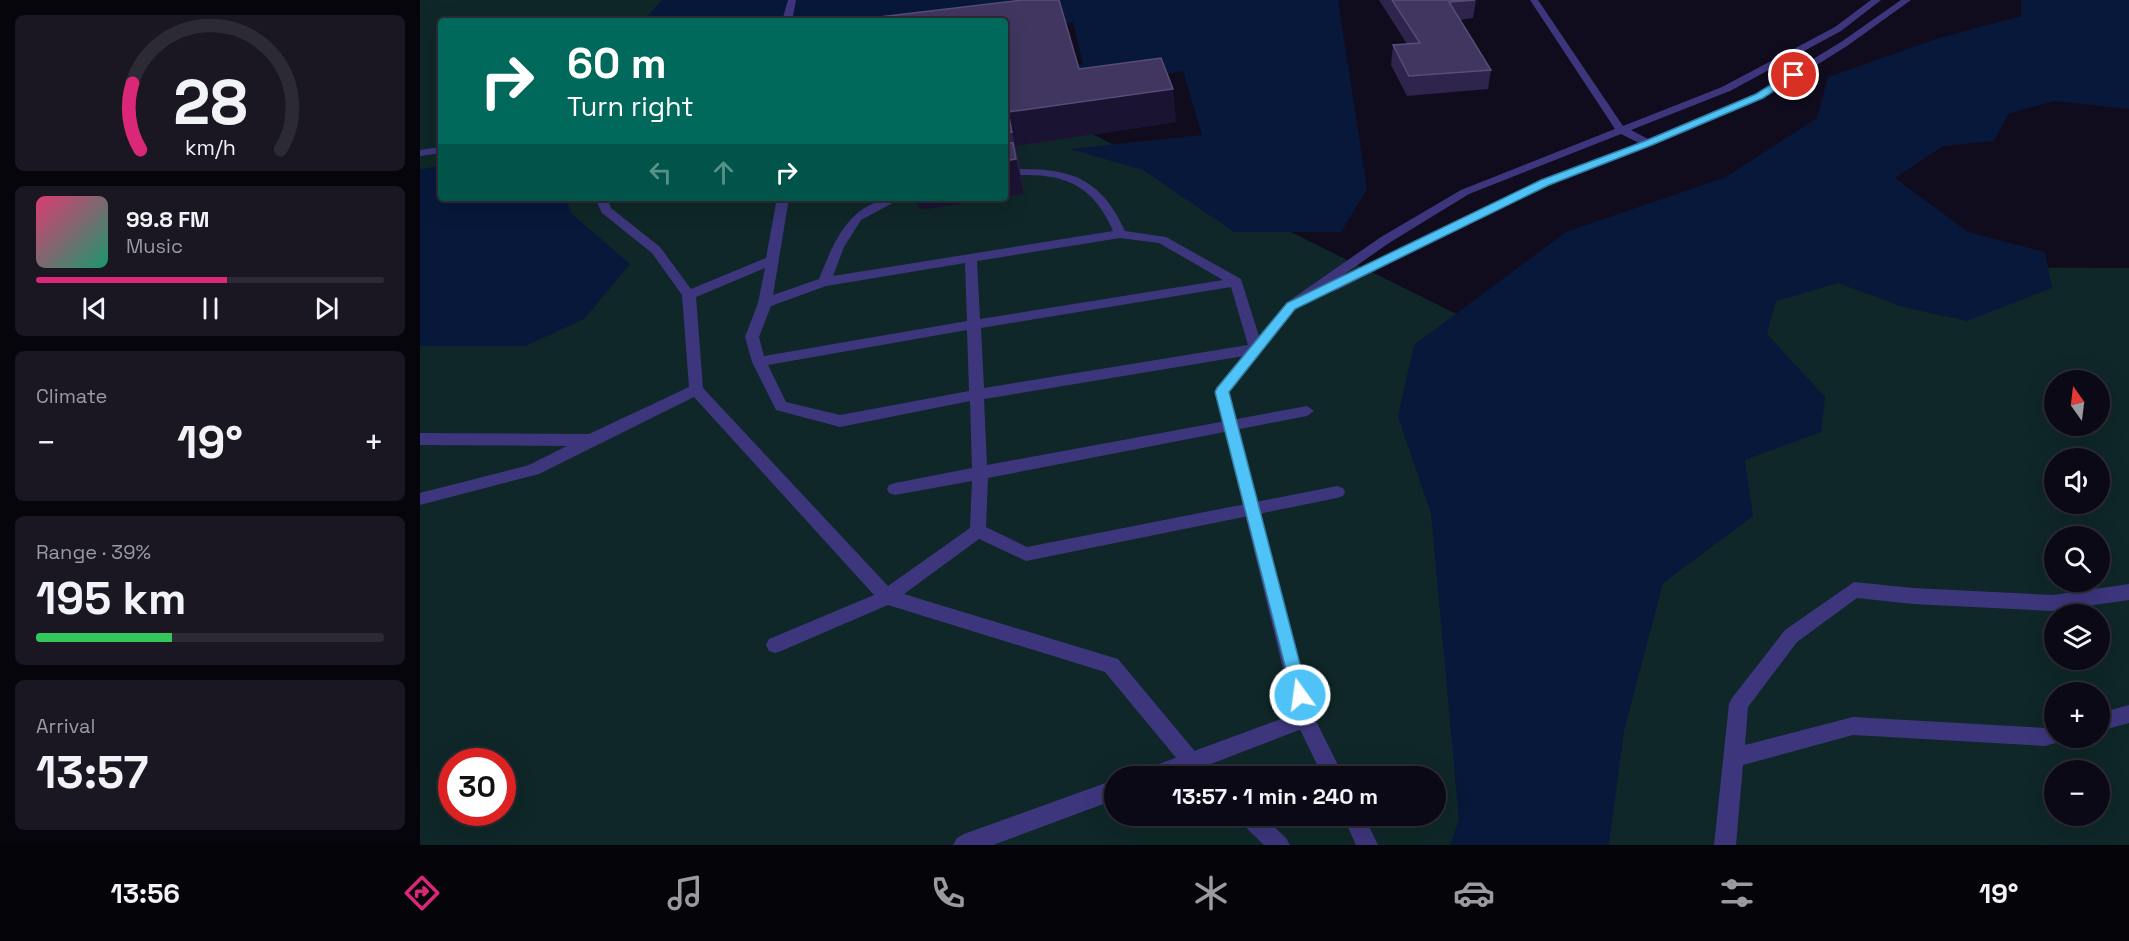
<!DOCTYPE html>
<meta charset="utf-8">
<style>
body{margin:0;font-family:"Space Grotesk",sans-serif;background:#1a1723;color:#f1f3f6;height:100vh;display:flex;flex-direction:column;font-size:22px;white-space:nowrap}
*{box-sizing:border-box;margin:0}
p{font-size:20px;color:#9a9aa1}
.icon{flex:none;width:33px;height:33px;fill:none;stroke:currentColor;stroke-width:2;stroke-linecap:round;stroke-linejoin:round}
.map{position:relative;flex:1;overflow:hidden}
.sheet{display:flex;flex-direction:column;gap:15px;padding:15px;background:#07050c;width:420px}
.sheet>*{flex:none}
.hud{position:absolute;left:18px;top:18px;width:570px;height:183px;border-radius:6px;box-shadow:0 6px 24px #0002,0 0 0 2px #2c2a35;background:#00695c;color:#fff;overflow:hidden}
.needle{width:39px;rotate:346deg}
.controls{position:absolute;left:1624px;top:370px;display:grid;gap:12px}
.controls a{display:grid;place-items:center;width:66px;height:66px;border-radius:50%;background:#0c0916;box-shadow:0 6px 24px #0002,0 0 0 2px #2c2a35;font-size:30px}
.speed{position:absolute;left:18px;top:748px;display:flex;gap:12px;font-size:30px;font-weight:700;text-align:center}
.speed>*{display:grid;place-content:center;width:78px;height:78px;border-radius:50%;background:#0c0916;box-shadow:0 6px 24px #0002,0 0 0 2px #2c2a35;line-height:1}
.speed .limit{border:9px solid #d22;background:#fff;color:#111}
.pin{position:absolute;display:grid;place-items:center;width:51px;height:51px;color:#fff;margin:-26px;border:3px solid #fff;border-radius:50%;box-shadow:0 2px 6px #0007}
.me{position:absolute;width:66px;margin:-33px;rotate:346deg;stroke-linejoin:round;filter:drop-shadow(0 0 4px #0008)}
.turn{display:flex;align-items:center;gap:21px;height:126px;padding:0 30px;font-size:27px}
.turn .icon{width:78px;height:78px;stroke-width:2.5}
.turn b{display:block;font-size:42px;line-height:51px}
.lanes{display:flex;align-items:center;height:57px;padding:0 30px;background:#0003;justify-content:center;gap:30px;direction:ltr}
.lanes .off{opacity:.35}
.big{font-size:45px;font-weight:700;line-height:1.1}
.sheet .tile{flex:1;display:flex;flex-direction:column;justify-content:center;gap:9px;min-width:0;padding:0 21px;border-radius:9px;background:#1a1723}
.sheet .dial{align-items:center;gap:0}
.dial svg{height:156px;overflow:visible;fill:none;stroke:#2c2a35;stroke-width:7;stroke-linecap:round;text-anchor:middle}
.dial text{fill:#f1f3f6;stroke:none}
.song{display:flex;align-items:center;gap:18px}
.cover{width:72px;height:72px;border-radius:9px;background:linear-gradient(135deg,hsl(340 70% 55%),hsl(160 70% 35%))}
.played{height:6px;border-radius:3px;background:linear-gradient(90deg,#db2777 55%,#2c2a35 55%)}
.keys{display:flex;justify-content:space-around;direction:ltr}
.heat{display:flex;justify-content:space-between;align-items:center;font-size:33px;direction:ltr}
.charge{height:9px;border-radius:4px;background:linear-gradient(90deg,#34c759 39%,#2c2a35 0)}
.trip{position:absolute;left:684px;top:766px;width:342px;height:60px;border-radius:30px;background:#0c0916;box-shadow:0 6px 24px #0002,0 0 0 2px #2c2a35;font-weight:700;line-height:60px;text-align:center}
.menu{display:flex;height:96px;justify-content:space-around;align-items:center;background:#050409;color:#9a9aa1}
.menu .icon{width:42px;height:42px}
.menu .current{color:#db2777}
.menu b{font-size:27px;color:#f1f3f6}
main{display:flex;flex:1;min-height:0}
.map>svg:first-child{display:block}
.green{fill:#0f2728;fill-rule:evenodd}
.water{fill:#08183a}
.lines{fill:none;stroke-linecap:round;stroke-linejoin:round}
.service{fill:#3d367d;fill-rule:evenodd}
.minor{fill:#3d367d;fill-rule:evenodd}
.wall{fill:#2e244c}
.shaded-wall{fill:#1b1332}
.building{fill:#403660;stroke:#574d79;stroke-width:1.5}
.route{fill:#4fc3f7;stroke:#337fa1;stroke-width:1.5}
</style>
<main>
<section class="sheet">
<div class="tile dial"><svg viewBox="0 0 100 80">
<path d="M14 69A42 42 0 1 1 86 69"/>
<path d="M14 69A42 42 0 0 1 10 35" stroke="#db2777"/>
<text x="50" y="56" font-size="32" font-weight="700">28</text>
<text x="50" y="72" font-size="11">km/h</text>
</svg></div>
<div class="tile">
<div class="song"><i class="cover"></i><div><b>99.8 FM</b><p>Music</p></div></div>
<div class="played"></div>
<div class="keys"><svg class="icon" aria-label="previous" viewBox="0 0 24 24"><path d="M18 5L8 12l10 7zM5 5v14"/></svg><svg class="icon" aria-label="pause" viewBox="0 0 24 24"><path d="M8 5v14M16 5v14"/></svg><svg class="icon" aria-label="next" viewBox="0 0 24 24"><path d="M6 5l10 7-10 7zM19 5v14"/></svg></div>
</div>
<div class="tile"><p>Climate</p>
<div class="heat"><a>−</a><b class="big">19°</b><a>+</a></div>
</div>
<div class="tile"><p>Range · 39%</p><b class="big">195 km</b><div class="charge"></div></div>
<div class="tile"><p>Arrival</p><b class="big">13:57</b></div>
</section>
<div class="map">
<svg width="1709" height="845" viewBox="0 0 1709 845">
<rect width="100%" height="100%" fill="#100c1e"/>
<path class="green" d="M0 0H245L395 21H21V198H585V91L1061 326 1308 266 1709 268V845H0ZM1635 381H1680V426H1635ZM1635 459H1680V504H1635ZM1635 537H1680V582H1635ZM1635 615H1680V660H1635ZM1635 693H1680V738H1635ZM32 762H82V813H32ZM1635 771H1680V816H1635ZM694 777H1016V816H694Z"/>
<path class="water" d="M242 0H918L947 189 921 232H814L723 170 650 149 782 135 763 71 638 91 632 69 663 64 653 22 585 31V21H223Z
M1601 0H1709V109L1634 101 1588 114 1574 141 1523 146 1475 178 1548 232 1625 252 1632 288 1547 321 1483 307 1418 283 1356 301 1347 334 1405 397 1401 432 1325 460 1333 516 1243 583 1204 731 1189 845H1030L1039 820 1011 514 978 416 994 345 1146 232 1306 177 1397 118 1408 77 1519 38 1601 16Z
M21 165V198H146L151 213 210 264 164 319 105 346H0V170Z"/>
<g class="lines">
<path class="service" d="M368 0H376L372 21H362Z
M21 147V153L0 156V150Z
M595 169C651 168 681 178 705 231L746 237 821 279 843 349 836 354 564 399 567 465 887 406 894 411 887 416 568 478 566 527 607 547 917 486 923 488 925 492 923 496 917 498 606 561 559 539 484 594 698 659 778 755 794 770 797 777H772L685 672 468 605 361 651 355 653 349 651 346 645 349 639 454 595 274 397 119 474 0 505V493L109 465 147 446 0 445V433L169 434 269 387 262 295 232 253 182 213 175 198H187L191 208 240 247 271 289 346 258 357 198H369L353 295 399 279C415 239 431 198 482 198L441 220 424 247 413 276 693 231C671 180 638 172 585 176V170ZM700 238 739 243 803 280 560 319 557 261ZM545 263 547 321 344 356 339 337 351 306 406 286ZM345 268 338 303 325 337 332 362 356 410 420 427 550 401 552 468 475 483 469 485 467 489 469 493 475 495 552 481 550 528 468 586 283 388 276 297ZM811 287 828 345 564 388 561 328ZM547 330 549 391 420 415 366 402 348 365Z
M1434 582 1493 588 1632 595 1709 584V600L1632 611 1493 604 1437 598 1377 642 1328 707 1325 745 1433 717 1625 728 1635 725V738H1643L1642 741 1625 746 1433 735 1323 765 1316 845H1294L1309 704 1312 698 1365 630Z
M1709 705V723L1680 731V713Z
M885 710 892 713 924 777H903L875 719 878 713Z
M818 816H843L866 838 870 845H844L821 823Z
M923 816H944L958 845H936Z"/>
<path class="minor" d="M1110 0H1118L1203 126 1302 87 1415 27 1451 0H1461L1421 31 1310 91 1211 130 1228 139 1336 94 1421 42 1481 0H1491L1427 46 1344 98 1232 145 1129 184 917 290 912 291 906 288 876 309 809 392 895 719 892 725 757 777H721L724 770 731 767 874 714 795 391 797 387 866 303 961 237 1041 190 1195 129ZM1201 134 1219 143 1121 180 919 278 969 243 1049 194Z
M694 780V800L573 845H533L537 838 544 834Z"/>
</g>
<path class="wall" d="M959 0H1056L1053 18 1040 20 1071 70 1068 89 987 96 971 65 973 45 987 44Z
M585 21 659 69 756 122 596 146 604 194 585 197Z"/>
<path class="shaded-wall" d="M753 89 756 122 596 146 600 167 592 132 588 112Z
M593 143 604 194 585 197V161Z
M496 198H577L500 210Z"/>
<path class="building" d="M603 0H639L659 69 741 58 753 89 588 112 592 132 585 133V21H451V18Z
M972 0H1055L1029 2 1071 70 989 76 973 45 1000 43Z
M585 142 593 143 596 159 585 161Z"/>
<path class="route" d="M1370 73 1378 75 1343 98 1232 145 1129 185 875 309 809 392 888 695 886 701 880 703 874 701 795 392 797 388 867 303 1121 180 1225 141 1336 94Z"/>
</svg>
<div class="controls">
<a><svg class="needle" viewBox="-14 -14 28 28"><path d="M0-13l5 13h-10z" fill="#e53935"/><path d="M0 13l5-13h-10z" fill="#9a9aa1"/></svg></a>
<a><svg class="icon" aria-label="sound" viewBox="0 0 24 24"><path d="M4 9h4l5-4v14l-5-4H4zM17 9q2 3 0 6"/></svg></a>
<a><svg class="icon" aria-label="search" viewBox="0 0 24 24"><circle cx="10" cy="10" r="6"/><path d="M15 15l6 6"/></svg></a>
<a><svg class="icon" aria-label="layers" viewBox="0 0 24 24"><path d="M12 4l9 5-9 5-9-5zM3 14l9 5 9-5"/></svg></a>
<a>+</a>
<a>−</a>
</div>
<div class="speed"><div class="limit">30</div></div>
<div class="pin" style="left:1374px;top:75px;background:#d93025"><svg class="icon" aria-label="arrive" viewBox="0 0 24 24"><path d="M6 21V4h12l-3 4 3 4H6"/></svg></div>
<svg class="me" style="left:880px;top:695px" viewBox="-20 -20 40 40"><circle r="17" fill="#4fc3f7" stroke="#fff" stroke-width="3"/><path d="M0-11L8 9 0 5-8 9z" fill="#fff"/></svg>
<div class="trip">13:57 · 1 min · 240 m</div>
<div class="hud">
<div class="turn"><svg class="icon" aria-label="right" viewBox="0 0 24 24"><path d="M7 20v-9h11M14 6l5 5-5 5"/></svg><div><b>60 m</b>Turn right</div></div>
<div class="lanes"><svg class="icon off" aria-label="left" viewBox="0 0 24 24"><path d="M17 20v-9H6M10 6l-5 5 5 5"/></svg><svg class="icon off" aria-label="ahead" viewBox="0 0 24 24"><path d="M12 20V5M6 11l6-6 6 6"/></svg><svg class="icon" aria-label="right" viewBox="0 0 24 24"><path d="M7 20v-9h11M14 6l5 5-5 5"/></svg></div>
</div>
</div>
</main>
<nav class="menu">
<b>13:56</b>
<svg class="icon current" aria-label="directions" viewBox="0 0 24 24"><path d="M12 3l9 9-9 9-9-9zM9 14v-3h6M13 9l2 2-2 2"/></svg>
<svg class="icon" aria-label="music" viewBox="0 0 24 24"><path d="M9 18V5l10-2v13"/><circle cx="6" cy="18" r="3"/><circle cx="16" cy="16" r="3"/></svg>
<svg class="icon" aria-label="phone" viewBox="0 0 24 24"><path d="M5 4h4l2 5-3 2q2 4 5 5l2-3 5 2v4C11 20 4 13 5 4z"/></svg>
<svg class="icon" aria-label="climate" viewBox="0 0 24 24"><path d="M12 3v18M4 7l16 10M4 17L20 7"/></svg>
<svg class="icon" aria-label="car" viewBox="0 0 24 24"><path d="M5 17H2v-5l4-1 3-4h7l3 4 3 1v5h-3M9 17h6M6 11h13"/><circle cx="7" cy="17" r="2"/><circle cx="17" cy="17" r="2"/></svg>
<svg class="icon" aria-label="filters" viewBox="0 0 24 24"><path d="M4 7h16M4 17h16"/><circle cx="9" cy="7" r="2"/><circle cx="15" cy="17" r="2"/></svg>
<b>19°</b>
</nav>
